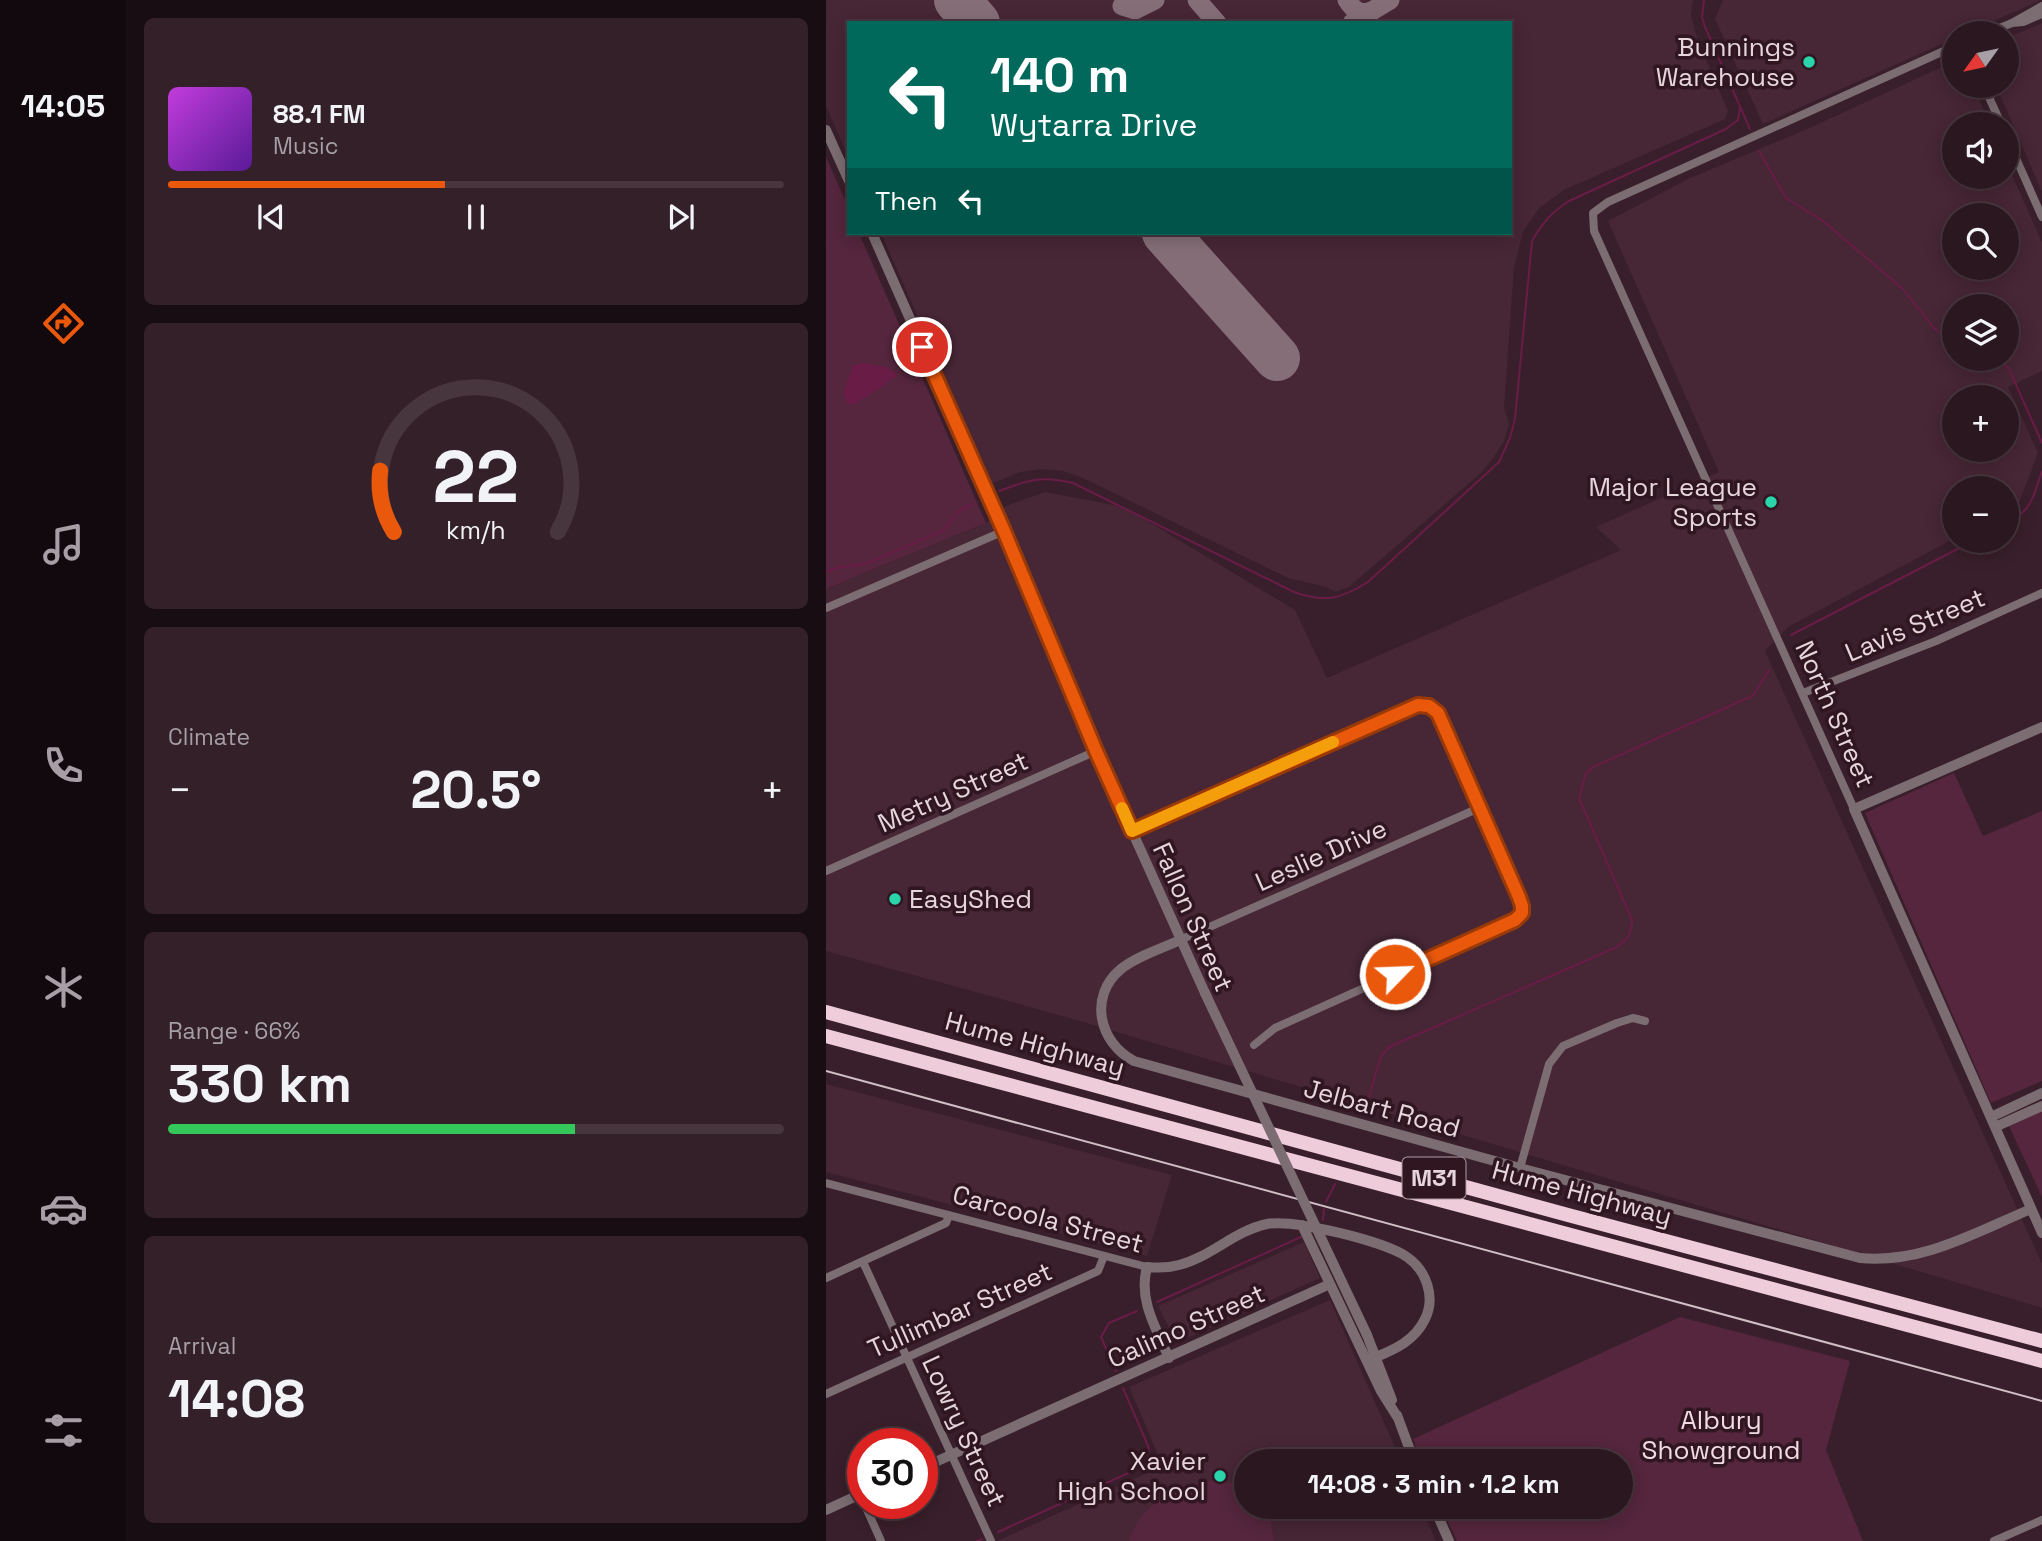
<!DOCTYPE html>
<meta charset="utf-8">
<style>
body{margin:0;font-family:"Space Grotesk",sans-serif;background:#332029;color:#f1f3f6;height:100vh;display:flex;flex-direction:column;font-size:26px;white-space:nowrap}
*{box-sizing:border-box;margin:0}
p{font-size:23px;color:#a69fa5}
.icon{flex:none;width:38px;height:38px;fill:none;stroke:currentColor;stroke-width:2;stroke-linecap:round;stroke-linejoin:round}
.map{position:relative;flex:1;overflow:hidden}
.drawer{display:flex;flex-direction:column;gap:18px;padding:18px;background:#180d12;width:700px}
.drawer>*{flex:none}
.hud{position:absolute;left:21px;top:21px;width:665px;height:214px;border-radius:0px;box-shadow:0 4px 18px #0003,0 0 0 2px #47363e;background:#00695c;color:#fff;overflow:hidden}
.needle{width:46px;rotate:237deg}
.controls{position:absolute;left:1116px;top:21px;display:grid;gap:14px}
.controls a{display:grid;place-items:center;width:77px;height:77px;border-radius:50%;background:#2b1720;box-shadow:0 4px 18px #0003,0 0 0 2px #47363e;font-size:35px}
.speed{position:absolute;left:21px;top:1428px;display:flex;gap:14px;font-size:35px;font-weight:700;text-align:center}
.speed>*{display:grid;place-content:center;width:91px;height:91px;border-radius:50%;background:#2b1720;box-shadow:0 4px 18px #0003,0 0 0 2px #47363e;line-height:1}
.speed .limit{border:10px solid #d22;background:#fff;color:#111}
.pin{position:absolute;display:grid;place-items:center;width:60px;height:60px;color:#fff;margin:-30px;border:4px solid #fff;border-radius:50%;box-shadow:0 2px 7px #0007}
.me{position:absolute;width:77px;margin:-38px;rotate:66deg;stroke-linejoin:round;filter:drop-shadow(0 0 5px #0008)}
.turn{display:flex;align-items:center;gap:24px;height:147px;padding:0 28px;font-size:32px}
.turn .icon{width:91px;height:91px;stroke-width:2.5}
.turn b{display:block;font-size:49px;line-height:60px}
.then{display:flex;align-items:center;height:66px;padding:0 28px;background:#0003;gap:14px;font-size:26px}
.big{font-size:52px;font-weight:600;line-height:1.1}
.drawer .tile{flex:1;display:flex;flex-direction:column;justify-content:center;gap:10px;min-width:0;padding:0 24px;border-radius:10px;background:#332029}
.drawer .dial{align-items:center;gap:0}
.dial svg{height:182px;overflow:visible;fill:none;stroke:#47363e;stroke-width:7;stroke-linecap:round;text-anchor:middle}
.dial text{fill:#f1f3f6;stroke:none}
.song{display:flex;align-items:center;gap:21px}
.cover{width:84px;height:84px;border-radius:10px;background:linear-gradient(135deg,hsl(290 70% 55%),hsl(270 70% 35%))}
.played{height:7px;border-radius:4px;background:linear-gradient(90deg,#ea580c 45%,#47363e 45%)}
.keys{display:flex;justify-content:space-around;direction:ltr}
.heat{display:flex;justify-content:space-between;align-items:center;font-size:38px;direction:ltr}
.charge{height:10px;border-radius:5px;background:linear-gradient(90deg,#34c759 66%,#47363e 0)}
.trip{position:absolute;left:408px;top:1449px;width:399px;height:70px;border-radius:35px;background:#2b1720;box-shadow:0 4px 18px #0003,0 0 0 2px #47363e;font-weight:600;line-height:70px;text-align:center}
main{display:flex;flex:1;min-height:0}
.tab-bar{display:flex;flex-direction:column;width:126px;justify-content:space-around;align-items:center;background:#11090d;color:#a69fa5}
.tab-bar .icon{width:49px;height:49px}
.tab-bar .selected{color:#ea580c}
.tab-bar b{font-size:32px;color:#f1f3f6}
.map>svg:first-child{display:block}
.built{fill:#472635;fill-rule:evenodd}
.green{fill:#55263d}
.water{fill:#691c46}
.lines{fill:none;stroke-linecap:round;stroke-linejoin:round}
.stream{stroke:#691c46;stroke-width:2}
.taxiway{stroke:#856e78;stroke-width:19}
.runway{stroke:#856e78;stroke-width:46}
.minor{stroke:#7b6d72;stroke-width:8}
.tertiary{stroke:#7b6d72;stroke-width:10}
.motorway{stroke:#efccda;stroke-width:14}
.rail{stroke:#d1bec5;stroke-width:2}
.tertiary-bridge{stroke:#7b6d72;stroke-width:10}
.route-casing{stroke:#983908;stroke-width:18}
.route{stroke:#ea580c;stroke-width:12}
.slow{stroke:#f59e0b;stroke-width:12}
.poi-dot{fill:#2bd5ac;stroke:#2f1621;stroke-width:2.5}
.labels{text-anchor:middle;stroke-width:7;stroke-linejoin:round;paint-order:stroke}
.shield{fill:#2f1621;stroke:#b09ca4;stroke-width:2}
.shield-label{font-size:24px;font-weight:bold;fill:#e7d5dc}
.poi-label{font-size:26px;fill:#e7d5dc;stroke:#2f1621;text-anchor:end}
.street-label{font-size:26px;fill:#e7d5dc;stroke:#2f1621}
.park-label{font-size:26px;fill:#f2dae4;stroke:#2f1621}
</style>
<main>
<nav class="tab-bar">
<b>14:05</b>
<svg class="icon selected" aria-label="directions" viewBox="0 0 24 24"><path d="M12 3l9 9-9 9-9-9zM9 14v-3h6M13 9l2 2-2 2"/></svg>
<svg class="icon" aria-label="music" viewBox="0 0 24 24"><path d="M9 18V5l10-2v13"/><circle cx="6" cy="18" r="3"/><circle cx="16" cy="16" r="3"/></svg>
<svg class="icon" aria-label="phone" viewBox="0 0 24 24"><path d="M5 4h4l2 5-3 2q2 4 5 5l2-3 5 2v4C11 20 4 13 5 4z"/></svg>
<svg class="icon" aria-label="climate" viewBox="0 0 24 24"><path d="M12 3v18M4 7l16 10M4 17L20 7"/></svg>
<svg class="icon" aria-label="car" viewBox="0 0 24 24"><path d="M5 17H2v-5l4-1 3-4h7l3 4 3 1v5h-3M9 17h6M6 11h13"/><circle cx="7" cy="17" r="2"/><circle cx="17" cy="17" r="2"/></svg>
<svg class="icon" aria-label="filters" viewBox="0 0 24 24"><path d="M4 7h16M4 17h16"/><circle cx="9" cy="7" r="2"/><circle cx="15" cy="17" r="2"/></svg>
</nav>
<section class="drawer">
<div class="tile">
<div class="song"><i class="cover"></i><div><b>88.1 FM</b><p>Music</p></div></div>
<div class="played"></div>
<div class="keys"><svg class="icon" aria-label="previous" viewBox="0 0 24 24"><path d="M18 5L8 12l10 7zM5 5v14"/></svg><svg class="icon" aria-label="pause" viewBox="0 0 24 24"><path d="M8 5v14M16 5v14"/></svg><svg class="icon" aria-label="next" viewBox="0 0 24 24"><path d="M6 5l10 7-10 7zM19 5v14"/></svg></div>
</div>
<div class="tile dial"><svg viewBox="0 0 100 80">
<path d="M14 69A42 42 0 1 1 86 69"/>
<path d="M14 69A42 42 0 0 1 8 42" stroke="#ea580c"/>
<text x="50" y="56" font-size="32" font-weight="700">22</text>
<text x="50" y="72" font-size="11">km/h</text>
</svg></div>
<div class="tile"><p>Climate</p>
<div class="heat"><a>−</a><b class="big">20.5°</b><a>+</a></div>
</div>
<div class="tile"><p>Range · 66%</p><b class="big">330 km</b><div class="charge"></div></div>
<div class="tile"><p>Arrival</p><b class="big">14:08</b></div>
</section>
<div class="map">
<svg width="1216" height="1541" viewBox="0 0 1216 1541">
<rect width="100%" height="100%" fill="#391f2b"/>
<path class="built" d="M0 0H867L865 15 871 38 902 111 899 119 738 190 713 208 697 232 688 267 678 407 683 424 678 441 668 457 655 473 523 587 509 592 500 587 462 578 257 478 237 471 215 469 194 472 165 484 55 233H684V23H23V158L0 106Z
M897 0H1213V1L1140 33H1129V38L937 124 889 19Z
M1216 23V192L1170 86H1181V38Z
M1129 61V86H1147L1164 124H1129V177H1181V164L1216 242V371L1182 387 1212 453 1193 503 1181 510V488H1129V538L962 627 939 651 1216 1264V1308L247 1019 0 951V589L160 523 180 506 219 492 298 507 469 610 501 678 795 550 770 527 893 472 782 221 864 178 981 129ZM1129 215H1181V268H1129ZM1129 306H1181V359H1129ZM1129 397H1181V450H1129Z
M0 1084 346 1175 321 1256 0 1172Z
M478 1242 494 1278 350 1343 332 1306Z
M504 1300 575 1461H420V1507H595L610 1541H171L337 1466 303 1387Z"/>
<path class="green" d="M0 157 23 209V233H33L160 523 0 589Z
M1128 773 1157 836 1216 811V1081L1165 1103 1039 813Z
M1216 1109V1197L1182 1124Z
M854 1317 1024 1361 1000 1450 1037 1541H631L615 1507H794V1461H595L587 1439Z
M381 1481C396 1481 407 1482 420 1489V1507H439L444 1518 448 1541H303C313 1505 348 1489 381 1481Z"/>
<path class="water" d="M37 363 60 367 70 374 69 378 63 380 59 385 29 404 24 405C11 395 24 380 26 366Z"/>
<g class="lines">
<path class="stream" d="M878 0 876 17 879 27 924 129
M933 151 960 198 997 221 1077 289 1108 328 1118 336 1129 340
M1174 359 1183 369 1216 443
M173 491C203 480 215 475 247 483L468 592C499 603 515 599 542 582L673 462 684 438 689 419 706 241C716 223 726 212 743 201L900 129 912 120 914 108
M1181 523C1207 510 1207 496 1216 471
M0 572 6 569 42 563 116 531 132 512 147 504
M965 635 1147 541
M538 1113 555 1056 563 1047 789 948C801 941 806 933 806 920L753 798 760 773 767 767 924 697 928 694 943 670
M500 1202 509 1184
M497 1220 498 1209
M331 1302 475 1237
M290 1371 275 1337 283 1323 311 1311
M172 1532 320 1465 323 1448 297 1388
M151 1541 156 1539"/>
<path class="taxiway" d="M132 0 151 23
M371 0 391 23
M521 0C527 9 533 16 545 11
M296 6 309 10 329 0
M526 23 564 0
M339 233 351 246"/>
<path class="runway" d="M131 0 151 23
M339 233 451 358"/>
<path class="minor" d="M1186 23 1197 22 1216 14
M1161 33 1186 23 1216 6
M1158 86 1175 124
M1181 138 1216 217
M0 608 178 531
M977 693 1110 641 1216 593
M1028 809 768 231 767 213 782 202 1129 46
M306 831 592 705 603 706 612 713 693 897 696 906V913L689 920 449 1028 428 1045
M0 871 270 751
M354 940 653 808
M694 1168 723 1064 737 1046 791 1023 807 1018 819 1021
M0 1183 321 1267
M37 1262 165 1541
M0 1278 120 1223 123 1215
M0 1394 272 1271 278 1256
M38 1503 55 1541
M1168 1541 1216 1520"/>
<path class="tertiary" d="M0 130 23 181
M46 233 178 531 270 751 379 993
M1216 727 1028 809 1216 1233
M354 940C335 949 311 956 295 969 262 996 273 1043 308 1061L694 1168 1034 1258C1096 1264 1150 1232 1205 1209
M1165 1117 1216 1093
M1169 1127 1216 1106
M476 1225 555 1391 572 1418
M541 1335 566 1400
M343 1358C330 1328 312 1300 321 1267 332 1268 342 1268 353 1265 385 1257 408 1231 441 1224 468 1219 558 1241 581 1257 600 1270 610 1297 599 1319 589 1340 570 1349 550 1357
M571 1415 588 1461
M96 1468 504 1284
M608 1507 623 1541
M0 1510 37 1493"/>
<path class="motorway" d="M0 1012 742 1215 1216 1341
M0 1036 1216 1361"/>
<path class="rail" d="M0 1071 1216 1401"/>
<path class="tertiary-bridge" d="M379 993 541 1335"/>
</g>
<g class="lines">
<defs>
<path id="route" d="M96 347 178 531 270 751 306 831 592 705 603 706 612 713 693 897 696 906V913L689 920 569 974"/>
</defs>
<use href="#route" class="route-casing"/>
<use href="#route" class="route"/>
<path class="slow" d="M296 808 306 831 507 742"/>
</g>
<g class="poi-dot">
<circle cx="983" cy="62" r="7"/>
<circle cx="945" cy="502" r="7"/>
<circle cx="69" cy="899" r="7"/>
<circle cx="394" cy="1476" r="7"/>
</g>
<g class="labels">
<rect class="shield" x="576.5" y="1157.5" width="63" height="41" rx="5"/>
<g class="shield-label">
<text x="608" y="1186">M31</text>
</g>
<g class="poi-label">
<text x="969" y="56">Bunnings<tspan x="969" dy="30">Warehouse</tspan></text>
<text x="931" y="496">Major League<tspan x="931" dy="30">Sports</tspan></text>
<text x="83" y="908" text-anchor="start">EasyShed</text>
<text x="380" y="1470">Xavier<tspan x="380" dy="30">High School</tspan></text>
</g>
<g class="street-label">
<text transform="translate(1089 625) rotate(-23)" y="9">Lavis Street</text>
<text transform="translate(1009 714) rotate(66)" y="9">North Street</text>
<text transform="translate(127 792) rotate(-24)" y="9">Metry Street</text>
<text transform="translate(495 855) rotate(-24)" y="9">Leslie Drive</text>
<text transform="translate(367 917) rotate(66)" y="9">Fallon Street</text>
<text transform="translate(209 1044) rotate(15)" y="9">Hume Highway</text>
<text transform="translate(556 1108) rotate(15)" y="9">Jelbart Road</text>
<text transform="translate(756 1193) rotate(15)" y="9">Hume Highway</text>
<text transform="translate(222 1219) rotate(15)" y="9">Carcoola Street</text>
<text transform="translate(134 1310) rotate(-24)" y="9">Tullimbar Street</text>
<text transform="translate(360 1326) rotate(-24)" y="9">Calimo Street</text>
<text transform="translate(138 1431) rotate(65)" y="9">Lowry Street</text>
</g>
<g class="park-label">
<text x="895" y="1429">Albury<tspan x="895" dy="30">Showground</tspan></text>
</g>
</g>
</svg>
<div class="controls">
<a><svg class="needle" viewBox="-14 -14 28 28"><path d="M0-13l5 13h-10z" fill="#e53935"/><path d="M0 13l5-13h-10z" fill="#a69fa5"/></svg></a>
<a><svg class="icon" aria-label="sound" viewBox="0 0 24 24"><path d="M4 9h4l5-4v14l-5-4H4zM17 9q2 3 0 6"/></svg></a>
<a><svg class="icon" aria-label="search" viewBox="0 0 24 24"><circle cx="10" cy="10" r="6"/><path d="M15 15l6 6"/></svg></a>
<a><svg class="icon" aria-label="layers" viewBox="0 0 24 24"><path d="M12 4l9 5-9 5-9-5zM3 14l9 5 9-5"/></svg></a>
<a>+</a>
<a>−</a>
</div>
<div class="speed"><div class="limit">30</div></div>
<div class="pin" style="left:96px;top:347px;background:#d93025"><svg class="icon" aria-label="arrive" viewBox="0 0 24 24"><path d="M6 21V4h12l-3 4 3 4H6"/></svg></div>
<svg class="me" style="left:569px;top:974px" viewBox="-20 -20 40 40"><circle r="17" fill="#ea580c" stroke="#fff" stroke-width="3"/><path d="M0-11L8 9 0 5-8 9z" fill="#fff"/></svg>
<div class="trip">14:08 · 3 min · 1.2 km</div>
<div class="hud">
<div class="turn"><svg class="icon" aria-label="left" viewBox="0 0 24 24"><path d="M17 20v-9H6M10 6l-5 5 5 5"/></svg><div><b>140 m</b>Wytarra Drive</div></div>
<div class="then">Then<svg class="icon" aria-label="left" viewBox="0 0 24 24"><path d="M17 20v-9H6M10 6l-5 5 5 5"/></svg></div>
</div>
</div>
</main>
